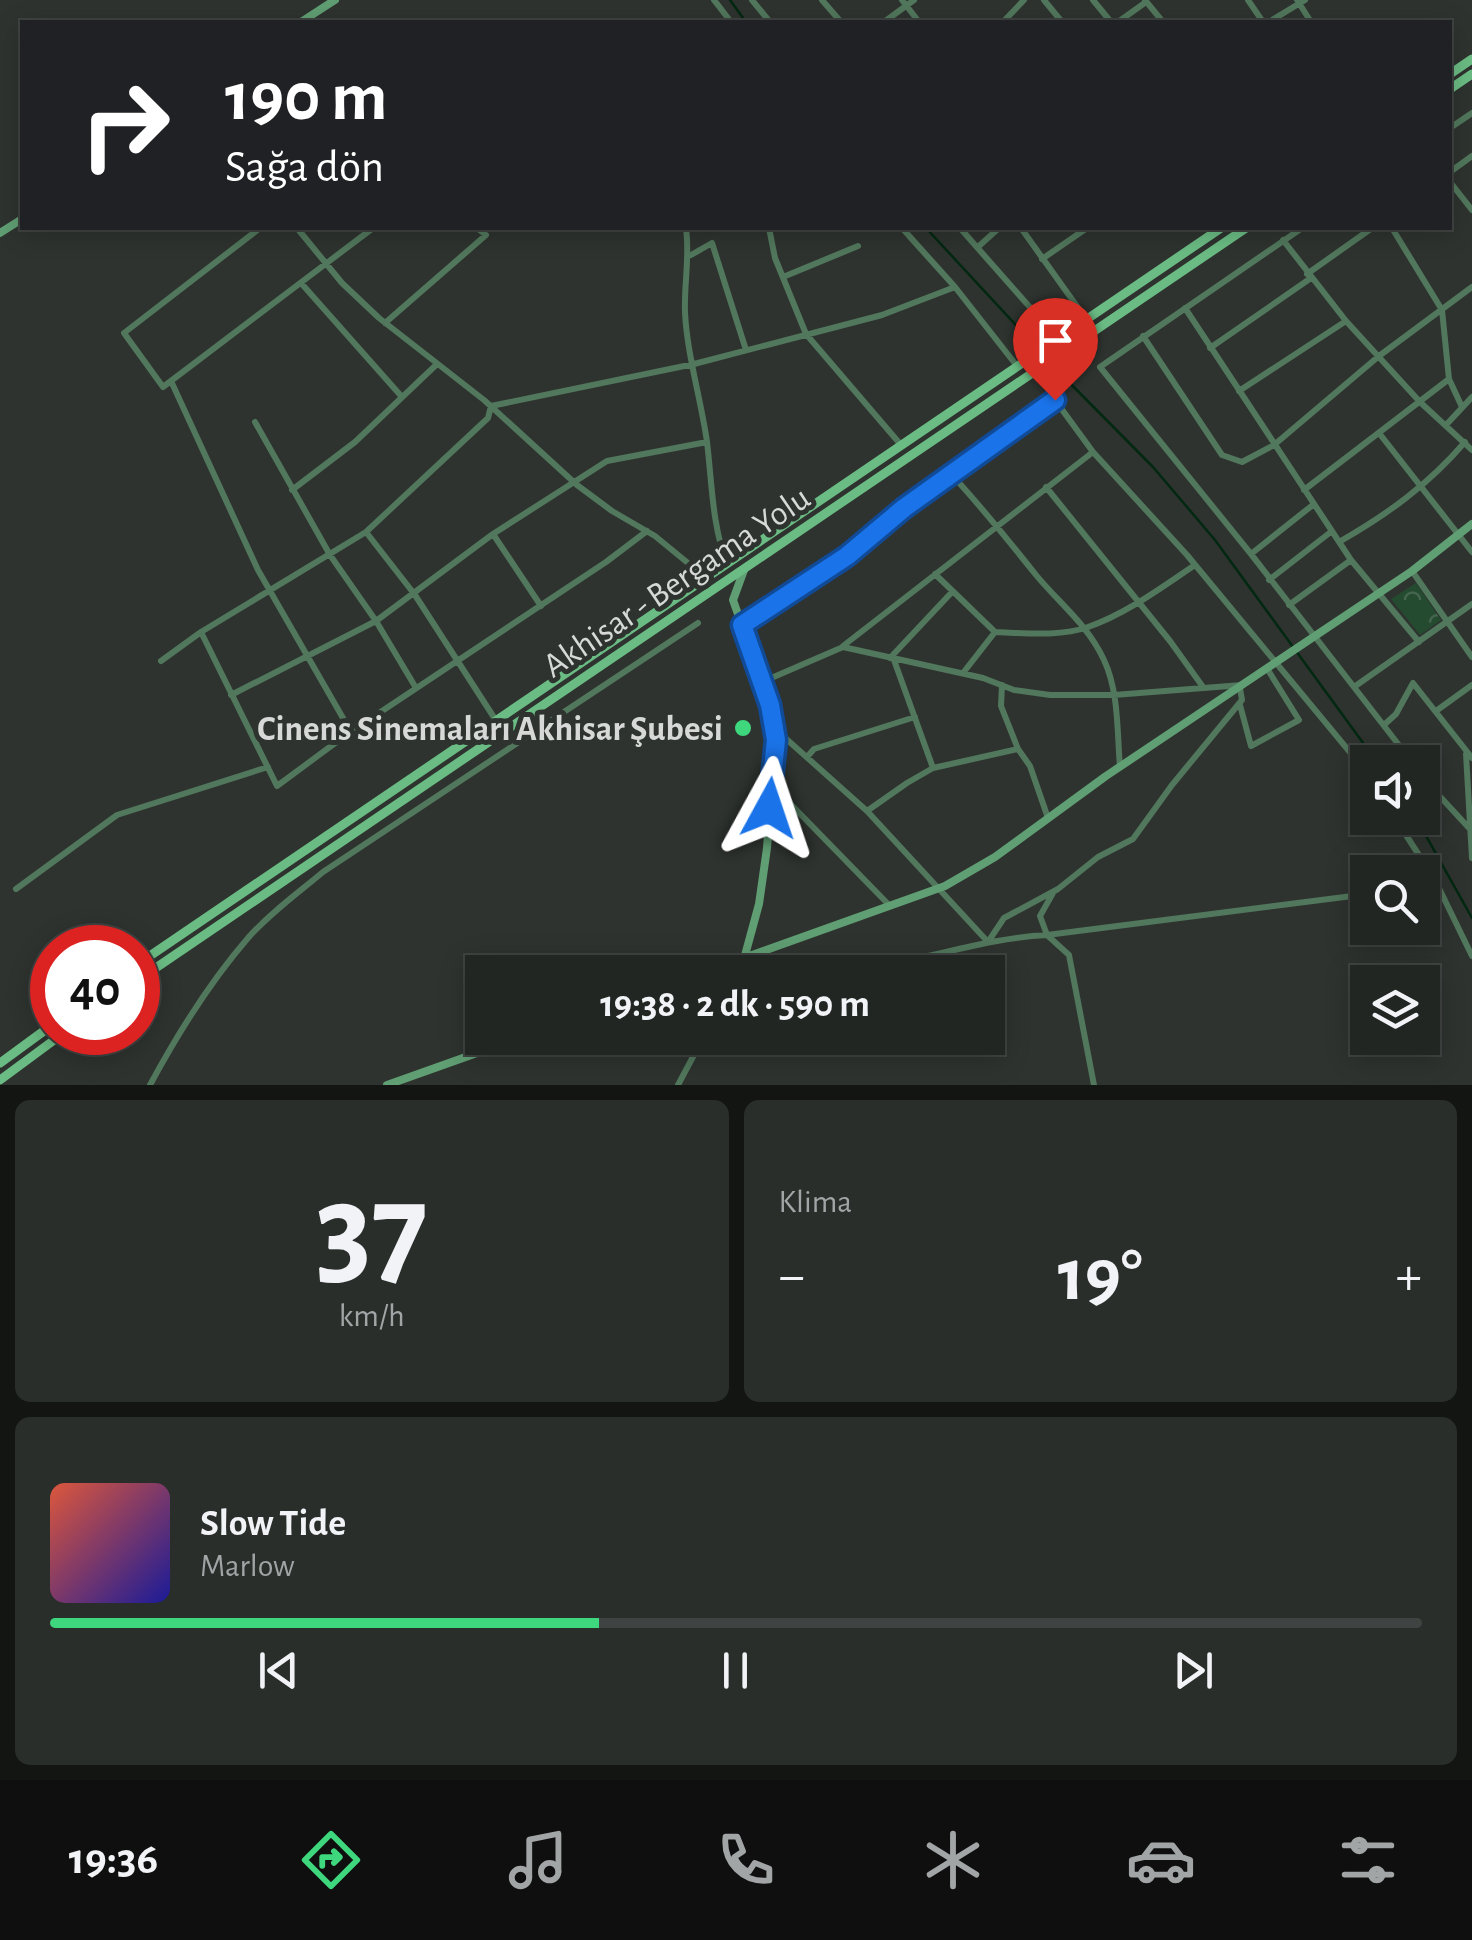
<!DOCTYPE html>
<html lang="tr">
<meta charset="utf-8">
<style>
body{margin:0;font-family:"Alegreya Sans",sans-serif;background:#2a2e2b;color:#f1f3f6;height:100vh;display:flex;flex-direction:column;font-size:38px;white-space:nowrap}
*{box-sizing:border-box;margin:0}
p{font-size:32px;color:#a2a5a6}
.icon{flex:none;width:55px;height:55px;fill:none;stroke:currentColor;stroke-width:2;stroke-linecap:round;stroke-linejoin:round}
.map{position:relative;height:1085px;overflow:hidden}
.details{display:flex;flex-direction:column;gap:15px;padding:15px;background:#131513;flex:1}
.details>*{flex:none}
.banner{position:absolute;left:20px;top:20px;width:1432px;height:210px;border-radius:0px;box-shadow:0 5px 25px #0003,0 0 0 2px #3f4341;background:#202124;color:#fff;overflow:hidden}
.fabs{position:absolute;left:1350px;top:745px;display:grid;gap:20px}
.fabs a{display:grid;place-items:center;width:90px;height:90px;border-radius:0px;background:#222623;box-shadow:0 5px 25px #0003,0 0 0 2px #3f4341;font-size:50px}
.speed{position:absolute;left:30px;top:925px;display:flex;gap:20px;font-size:50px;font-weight:700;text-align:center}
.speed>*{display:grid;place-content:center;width:130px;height:130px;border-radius:50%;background:#222623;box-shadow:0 5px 25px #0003,0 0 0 2px #3f4341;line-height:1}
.speed .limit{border:15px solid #d22;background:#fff;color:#111}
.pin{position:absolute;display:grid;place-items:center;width:85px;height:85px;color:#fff;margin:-102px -42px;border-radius:50% 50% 50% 0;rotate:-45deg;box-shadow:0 0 10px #0007}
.pin .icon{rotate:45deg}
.me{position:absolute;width:110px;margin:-55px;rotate:5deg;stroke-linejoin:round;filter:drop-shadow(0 0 8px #0008)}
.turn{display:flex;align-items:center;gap:35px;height:210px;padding:0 40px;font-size:45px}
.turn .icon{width:130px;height:130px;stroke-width:2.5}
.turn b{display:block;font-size:70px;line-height:85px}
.big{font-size:75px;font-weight:700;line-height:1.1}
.details .tile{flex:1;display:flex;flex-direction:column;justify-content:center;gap:15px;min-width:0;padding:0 35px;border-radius:15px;background:#2a2e2b}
.details .dial{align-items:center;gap:0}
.dial b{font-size:130px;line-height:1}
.song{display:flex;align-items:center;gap:30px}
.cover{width:120px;height:120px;border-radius:15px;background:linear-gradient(135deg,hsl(10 70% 55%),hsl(240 70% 35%))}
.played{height:10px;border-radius:5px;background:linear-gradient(90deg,#3fd77d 40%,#3f4341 40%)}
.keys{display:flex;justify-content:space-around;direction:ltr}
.heat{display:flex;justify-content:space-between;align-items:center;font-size:55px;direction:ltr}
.details .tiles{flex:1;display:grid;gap:15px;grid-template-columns:1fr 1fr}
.tile:last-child{grid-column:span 2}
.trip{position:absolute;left:465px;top:955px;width:540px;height:100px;border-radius:0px;background:#222623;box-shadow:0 5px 25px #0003,0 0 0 2px #3f4341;font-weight:700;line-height:100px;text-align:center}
.dock{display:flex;height:160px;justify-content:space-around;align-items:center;background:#0e0f0e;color:#a2a5a6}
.dock .icon{width:70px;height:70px}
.dock .on{color:#3fd77d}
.dock b{font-size:45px;color:#f1f3f6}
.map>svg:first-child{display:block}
.forest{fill:url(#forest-crowns)}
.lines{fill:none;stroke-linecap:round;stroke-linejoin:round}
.stream{stroke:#022811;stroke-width:2.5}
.street{stroke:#51775c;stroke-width:6}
.secondary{stroke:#609e73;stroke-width:8}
.primary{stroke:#6bbc84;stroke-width:9}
.route-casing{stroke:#114b97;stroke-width:25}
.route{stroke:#1a73e8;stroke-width:18}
.poi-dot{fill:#3fd77d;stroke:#2e332f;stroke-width:4}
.labels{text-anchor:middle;stroke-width:10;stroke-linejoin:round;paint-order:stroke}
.street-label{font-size:35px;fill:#d6d9d7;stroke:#2e332f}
.poi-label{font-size:35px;font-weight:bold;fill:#d6d9d7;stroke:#2e332f;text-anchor:end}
</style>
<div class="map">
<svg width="1472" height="1085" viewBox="0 0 1472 1085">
<defs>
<pattern id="forest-crowns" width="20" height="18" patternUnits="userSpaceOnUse" patternTransform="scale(2.5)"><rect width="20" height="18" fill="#244a30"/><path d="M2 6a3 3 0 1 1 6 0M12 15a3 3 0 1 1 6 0" fill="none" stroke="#43644d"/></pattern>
</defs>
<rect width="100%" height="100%" fill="#2e332f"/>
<path class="forest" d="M1416 583 1441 620 1420 635 1391 599Z"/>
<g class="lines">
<path class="stream" d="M730 0 746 22
M926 228 1037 348
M1052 365 1153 467 1215 540 1377 762
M1416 818 1472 918"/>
<path class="street" d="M714 0 731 22
M752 0 770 22
M822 0 841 22
M902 0 919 22
M1044 0 1062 22
M1093 0 1111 22
M1145 0 1163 22
M1248 0 1263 22
M1297 0 1311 22
M884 22 914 0
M1003 22 1024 0
M1118 22 1146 2
M1269 22 1305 0
M1450 128 1472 113
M1450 172 1472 156
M1450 182 1472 210
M260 228 124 333 163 387 373 228
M297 228 342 283 379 318 484 400 577 485 612 511 655 536 705 577
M686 228C690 258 684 282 685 312 687 355 701 399 707 442 712 483 712 525 727 564
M769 228 775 258 806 334 901 445
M902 228 955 287 1017 366
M960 228 1057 338
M1021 228 1086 319
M1302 228 1100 367 1251 554 1412 762
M1392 228 1442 310 1449 379 1462 407
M1283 240 1346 321 1420 402 1472 450
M979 246 999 228
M691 255 712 243 746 350
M1042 259 1087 228
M1307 274 1372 228
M783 277 858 246
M301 283 402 397
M1185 308 1351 560 1419 642
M385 323 486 235 477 228
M1143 336 1222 455 1242 462 1274 445 1379 356 1472 287
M1210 348 1311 278
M171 381 258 570 351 732
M1239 391 1346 321
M255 422 330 555 376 621 416 688
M1446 425 1472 397
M1379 433 1472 552
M951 474C981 506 1008 540 1036 575 1060 604 1088 625 1104 660 1119 692 1117 732 1120 767
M1046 487 1170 641 1203 687
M292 490 355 442 436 365
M1304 490 1449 379
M366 532 415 595 495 719
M493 534 541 606
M1339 542C1388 514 1428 485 1465 442
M1251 554 1314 504
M1412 571 1472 657
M935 574 995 632C1024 633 1060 637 1088 627 1126 614 1162 587 1195 565
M1269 580 1332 531
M1289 605 1351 560
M742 625 847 555 904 507 1055 400 1093 452 1187 555 1368 774
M201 632 277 786 346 735 606 562 647 531
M843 646 1093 452
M890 658 952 592
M894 660 933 768
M161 661 201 632 366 532 488 418 491 406 694 364 882 315 955 287
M963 673 995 632
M762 682 843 647 983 678 1014 690 1050 695H1114L1242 685
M1002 685 1001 706 1018 749
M1354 687 1472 604
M231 695 376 621 493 534 607 461 707 442
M1240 705 1251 746 1299 720 1268 670
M1436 711 1472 685
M1384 725 1396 714 1413 683 1472 758
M774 728 867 811 988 942 1004 918 1058 889 1098 857 1133 839 1172 785 1242 700 1240 688
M1466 754 1472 858
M807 757 814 749 915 717
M1422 777 1469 828
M772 785 890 906
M867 811 907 783 933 768 1018 749 1030 766 1048 818
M1395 818 1435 880 1472 956
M1422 885 1435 880
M16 889 117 815 268 767
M1053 893 1040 916 1047 935 1069 955 1094 1085
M737 972 744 959C782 965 820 972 859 968 922 962 983 938 1047 935L1368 894
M150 1085C178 1033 209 983 248 938 270 913 298 893 323 872L698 623
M678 1085 703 1038"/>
<path class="secondary" d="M301 22 335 0
M0 233 22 219
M744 570 733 600 770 705 775 740 767 848 759 904 744 959
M705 972 945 886 995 857 1106 776 1412 571 1472 524
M387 1085 519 1038"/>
<path class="primary" d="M1450 74 1472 59
M1450 89 1472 74
M138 964 1221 228
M138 980 1246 228
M0 1063 52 1025
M0 1080 65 1032"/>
</g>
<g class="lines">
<defs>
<path id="route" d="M769 808 776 740 770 705 742 625 847 556 904 508 1055 400"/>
</defs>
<use href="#route" class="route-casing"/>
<use href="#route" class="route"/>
</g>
<circle class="poi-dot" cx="743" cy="728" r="10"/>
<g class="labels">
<g class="street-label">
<text transform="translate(676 581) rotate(-34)" y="12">Akhisar - Bergama Yolu</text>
</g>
<g class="poi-label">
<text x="723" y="740">Cinens Sinemaları Akhisar Şubesi</text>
</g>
</g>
</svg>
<div class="fabs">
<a><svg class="icon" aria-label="sound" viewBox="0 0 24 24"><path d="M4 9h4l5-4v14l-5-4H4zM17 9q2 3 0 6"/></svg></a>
<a><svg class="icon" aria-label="search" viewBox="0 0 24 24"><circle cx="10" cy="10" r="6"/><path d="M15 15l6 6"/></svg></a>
<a><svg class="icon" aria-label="layers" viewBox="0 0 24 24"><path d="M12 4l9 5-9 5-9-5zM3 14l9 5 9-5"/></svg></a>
</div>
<div class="speed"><div class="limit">40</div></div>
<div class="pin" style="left:1055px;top:400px;background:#d93025"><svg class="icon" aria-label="arrive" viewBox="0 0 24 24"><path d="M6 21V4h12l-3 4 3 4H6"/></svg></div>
<svg class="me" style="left:769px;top:808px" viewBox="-20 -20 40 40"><path d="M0-17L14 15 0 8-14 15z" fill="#1a73e8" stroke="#fff" stroke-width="4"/></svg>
<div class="trip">19:38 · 2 dk · 590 m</div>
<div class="banner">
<div class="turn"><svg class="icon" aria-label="right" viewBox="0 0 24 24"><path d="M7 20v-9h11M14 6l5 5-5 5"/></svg><div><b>190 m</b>Sağa dön</div></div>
</div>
</div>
<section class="details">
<div class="tiles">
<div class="tile dial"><b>37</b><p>km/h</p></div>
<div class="tile"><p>Klima</p>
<div class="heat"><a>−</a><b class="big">19°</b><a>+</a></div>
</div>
<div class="tile">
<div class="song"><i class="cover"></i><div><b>Slow Tide</b><p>Marlow</p></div></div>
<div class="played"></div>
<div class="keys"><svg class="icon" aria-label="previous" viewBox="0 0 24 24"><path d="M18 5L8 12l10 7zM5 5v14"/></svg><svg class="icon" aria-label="pause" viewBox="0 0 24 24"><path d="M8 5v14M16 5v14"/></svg><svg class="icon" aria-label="next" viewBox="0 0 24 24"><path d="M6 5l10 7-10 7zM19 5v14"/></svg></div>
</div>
</div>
</section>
<nav class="dock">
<b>19:36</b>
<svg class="icon on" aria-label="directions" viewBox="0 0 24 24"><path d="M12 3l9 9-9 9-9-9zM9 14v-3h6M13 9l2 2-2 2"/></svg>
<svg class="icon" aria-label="music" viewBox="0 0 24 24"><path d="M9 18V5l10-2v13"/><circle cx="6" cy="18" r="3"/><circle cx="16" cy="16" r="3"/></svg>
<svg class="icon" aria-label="phone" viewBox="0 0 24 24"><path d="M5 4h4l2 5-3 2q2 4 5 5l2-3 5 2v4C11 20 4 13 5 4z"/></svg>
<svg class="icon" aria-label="climate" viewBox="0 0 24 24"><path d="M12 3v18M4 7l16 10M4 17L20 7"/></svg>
<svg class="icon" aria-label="car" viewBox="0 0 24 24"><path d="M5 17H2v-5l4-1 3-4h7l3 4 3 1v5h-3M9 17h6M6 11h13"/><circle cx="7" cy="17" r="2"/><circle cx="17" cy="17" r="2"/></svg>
<svg class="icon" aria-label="filters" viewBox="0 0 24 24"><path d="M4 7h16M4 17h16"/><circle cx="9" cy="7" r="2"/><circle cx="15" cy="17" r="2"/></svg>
</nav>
